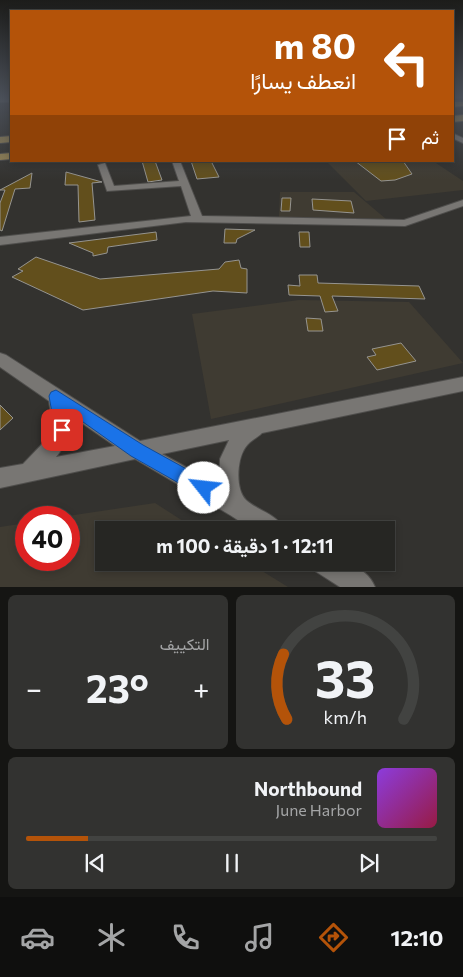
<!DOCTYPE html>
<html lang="ar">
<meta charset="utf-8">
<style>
body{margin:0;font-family:Commissioner,Vazirmatn,sans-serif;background:#323230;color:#f1f3f6;direction:rtl;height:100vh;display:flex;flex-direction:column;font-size:19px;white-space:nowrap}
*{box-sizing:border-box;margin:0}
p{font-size:16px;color:#a4a5a6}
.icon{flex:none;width:28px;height:28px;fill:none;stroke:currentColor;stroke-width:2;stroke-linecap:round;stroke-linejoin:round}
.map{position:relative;height:587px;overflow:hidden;direction:ltr}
.side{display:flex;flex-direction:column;gap:8px;padding:8px;background:#151513;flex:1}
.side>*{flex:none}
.banner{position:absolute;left:10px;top:10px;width:444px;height:152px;border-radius:0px;box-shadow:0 2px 8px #0003,0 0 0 1px #424341;direction:rtl;background:#b45309;color:#fff;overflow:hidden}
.speed{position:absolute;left:15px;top:506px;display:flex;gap:10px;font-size:25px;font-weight:700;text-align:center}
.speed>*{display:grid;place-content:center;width:65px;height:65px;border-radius:50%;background:#262623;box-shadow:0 2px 8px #0003,0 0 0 1px #424341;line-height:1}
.speed .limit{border:8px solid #d22;background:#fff;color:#111}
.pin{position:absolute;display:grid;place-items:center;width:42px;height:42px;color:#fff;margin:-21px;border-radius:10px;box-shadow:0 2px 8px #0006}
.me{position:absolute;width:55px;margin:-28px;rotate:299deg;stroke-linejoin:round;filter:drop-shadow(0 0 4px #0008)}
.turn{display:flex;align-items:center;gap:18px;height:105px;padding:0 15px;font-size:22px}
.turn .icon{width:65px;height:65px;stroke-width:2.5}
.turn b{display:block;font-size:35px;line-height:42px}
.then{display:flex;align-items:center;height:48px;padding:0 15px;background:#0003;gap:10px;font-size:19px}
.big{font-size:38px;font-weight:700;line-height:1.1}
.side .tile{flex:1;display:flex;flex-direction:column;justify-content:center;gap:8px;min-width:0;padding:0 18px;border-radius:8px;background:#323230}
.side .dial{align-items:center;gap:0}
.dial svg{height:130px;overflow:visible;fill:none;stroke:#424341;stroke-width:7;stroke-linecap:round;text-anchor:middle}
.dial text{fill:#f1f3f6;stroke:none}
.song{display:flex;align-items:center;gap:15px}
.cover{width:60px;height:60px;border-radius:8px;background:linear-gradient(135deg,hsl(270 70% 55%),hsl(340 70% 35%))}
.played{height:5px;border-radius:2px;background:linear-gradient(90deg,#b45309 15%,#424341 15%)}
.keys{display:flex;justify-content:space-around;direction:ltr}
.heat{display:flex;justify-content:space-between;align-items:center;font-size:28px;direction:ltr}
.side .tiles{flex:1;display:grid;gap:8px;grid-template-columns:1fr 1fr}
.tile:last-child{grid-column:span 2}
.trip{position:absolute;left:95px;top:521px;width:300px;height:50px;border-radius:0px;background:#262623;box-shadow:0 2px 8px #0003,0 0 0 1px #424341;font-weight:700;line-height:50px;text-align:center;direction:rtl}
.dock{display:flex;height:80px;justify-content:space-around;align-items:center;background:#0f0f0e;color:#a4a5a6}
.dock .icon{width:35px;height:35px}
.dock .current{color:#b45309}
.dock b{font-size:22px;color:#f1f3f6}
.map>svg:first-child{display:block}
.built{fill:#3f3b32}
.building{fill:#624f1c;stroke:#959490}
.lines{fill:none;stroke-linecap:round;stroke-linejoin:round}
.minor-casing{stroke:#4f4e4c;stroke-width:2}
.major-casing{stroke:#4f4e4c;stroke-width:2}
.minor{fill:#787673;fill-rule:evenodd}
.major{fill:#9a8653;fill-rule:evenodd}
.route{fill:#1a73e8;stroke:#114b97}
</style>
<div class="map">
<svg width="463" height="587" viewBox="0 0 463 587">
<rect width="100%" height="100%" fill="#33322f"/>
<path class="built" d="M326 161H433L463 181V190L366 201Z
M280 192H354L386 219 279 217Z
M299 300 409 302 463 363 211 419 192 314Z
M155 503 197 530H104V562L249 563 288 587H0V527L26 523V560H69V518L61 517Z"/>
<path class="building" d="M142 161H155L162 180 148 182Z
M191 161H211L219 177 197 179Z
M355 161H403L412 174 395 180 381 181Z
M66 172 102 182 92 183 95 220 79 222 78 185H65Z
M32 173 30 188 15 189 2 231 0 230V203L5 190H0Z
M282 198H291L290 211H281Z
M312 199 351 201 354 213 313 210Z
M225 229 255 230 237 239 236 243H224Z
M156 232 157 240 108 247 107 253 93 256V253L69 243Z
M299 232H309L310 247H300Z
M36 257 100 279 219 269 225 262 239 260 241 268 247 269V293L213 291 83 310 12 277 23 271 18 269Z
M299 275H317L318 283 419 286 425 299 332 296 338 311 325 312 320 296 289 295 288 285 300 286Z
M306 318 321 319 323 331H308Z
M401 343 416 361 377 370 367 357 376 355 372 349Z
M0 405 13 418 0 430Z"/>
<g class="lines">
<defs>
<path id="minor" d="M0 98H11V102H0Z
M452 133 463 138V143L452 138Z
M172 161H180L202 216 404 220 463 200V206L405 226 186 222 0 245V237L191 216 181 186 107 191 98 165 105 163 114 186 179 181Z
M0 353 6 355 140 441 463 377V391L262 433C257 438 249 441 245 448 237 460 235 489 246 500 258 511 278 514 284 530H253L230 515 135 459 0 488V468L23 464 46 440 51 431 52 421 49 401 0 367ZM70 415 115 446 56 457C66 445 72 431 70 415ZM229 440 220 459 219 485 162 454Z
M312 562C336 562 364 561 375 587H340L315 571Z"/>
<path id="major" d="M452 102H463V106L452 107Z
M463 115V121L452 122V116Z
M11 136V142L0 143V137Z
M11 153V159L0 160V154Z"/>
</defs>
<use href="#minor" class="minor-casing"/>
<use href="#major" class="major-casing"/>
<use href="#minor" class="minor"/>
<use href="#major" class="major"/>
</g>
<linearGradient id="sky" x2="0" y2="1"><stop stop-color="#1c1c1a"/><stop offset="0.54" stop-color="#4a4f58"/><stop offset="1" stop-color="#4a4f58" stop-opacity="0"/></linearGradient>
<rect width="463" height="180" fill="url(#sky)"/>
<path class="route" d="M56 390 143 445 210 482 213 488 210 494 204 496 198 494 131 456 69 412 70 430 68 435 62 437 56 435 49 396 51 392Z"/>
</svg>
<div class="speed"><div class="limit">40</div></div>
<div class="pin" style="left:62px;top:430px;background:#d93025"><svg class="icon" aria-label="arrive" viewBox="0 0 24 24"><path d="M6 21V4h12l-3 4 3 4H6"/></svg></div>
<svg class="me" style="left:204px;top:488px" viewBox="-20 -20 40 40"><circle r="19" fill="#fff"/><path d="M0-13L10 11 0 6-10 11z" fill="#1a73e8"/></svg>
<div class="trip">12:11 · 1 دقيقة · 100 m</div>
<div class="banner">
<div class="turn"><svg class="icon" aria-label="left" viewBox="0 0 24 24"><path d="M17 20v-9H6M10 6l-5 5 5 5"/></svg><div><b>80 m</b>انعطف يسارًا</div></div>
<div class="then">ثم<svg class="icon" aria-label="arrive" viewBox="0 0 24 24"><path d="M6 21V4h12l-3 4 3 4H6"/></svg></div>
</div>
</div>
<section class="side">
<div class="tiles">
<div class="tile dial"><svg viewBox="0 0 100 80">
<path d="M14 69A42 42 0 1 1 86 69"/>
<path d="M14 69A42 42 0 0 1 12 29" stroke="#b45309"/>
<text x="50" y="56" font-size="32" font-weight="700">33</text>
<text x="50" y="72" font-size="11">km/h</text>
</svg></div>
<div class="tile"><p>التكييف</p>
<div class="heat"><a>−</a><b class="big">23°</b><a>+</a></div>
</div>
<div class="tile">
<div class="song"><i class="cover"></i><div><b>Northbound</b><p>June Harbor</p></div></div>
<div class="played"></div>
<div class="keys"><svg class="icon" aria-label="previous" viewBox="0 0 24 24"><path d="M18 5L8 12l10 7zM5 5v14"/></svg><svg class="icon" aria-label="pause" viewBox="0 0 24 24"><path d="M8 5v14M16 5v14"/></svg><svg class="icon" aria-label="next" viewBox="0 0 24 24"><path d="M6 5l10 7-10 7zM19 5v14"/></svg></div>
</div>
</div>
</section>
<nav class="dock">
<b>12:10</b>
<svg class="icon current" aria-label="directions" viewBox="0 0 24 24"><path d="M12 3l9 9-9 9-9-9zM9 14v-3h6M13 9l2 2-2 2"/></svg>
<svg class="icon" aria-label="music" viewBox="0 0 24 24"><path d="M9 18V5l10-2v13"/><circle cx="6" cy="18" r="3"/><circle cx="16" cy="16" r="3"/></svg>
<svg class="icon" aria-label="phone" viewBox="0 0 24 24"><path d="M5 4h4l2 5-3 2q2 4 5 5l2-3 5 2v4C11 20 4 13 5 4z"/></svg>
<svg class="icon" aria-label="climate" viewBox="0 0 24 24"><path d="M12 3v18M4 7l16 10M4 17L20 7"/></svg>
<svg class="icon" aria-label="car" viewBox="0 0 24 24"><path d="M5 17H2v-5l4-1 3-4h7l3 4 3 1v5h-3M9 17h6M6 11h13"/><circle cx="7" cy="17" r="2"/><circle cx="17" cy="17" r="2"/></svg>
</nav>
